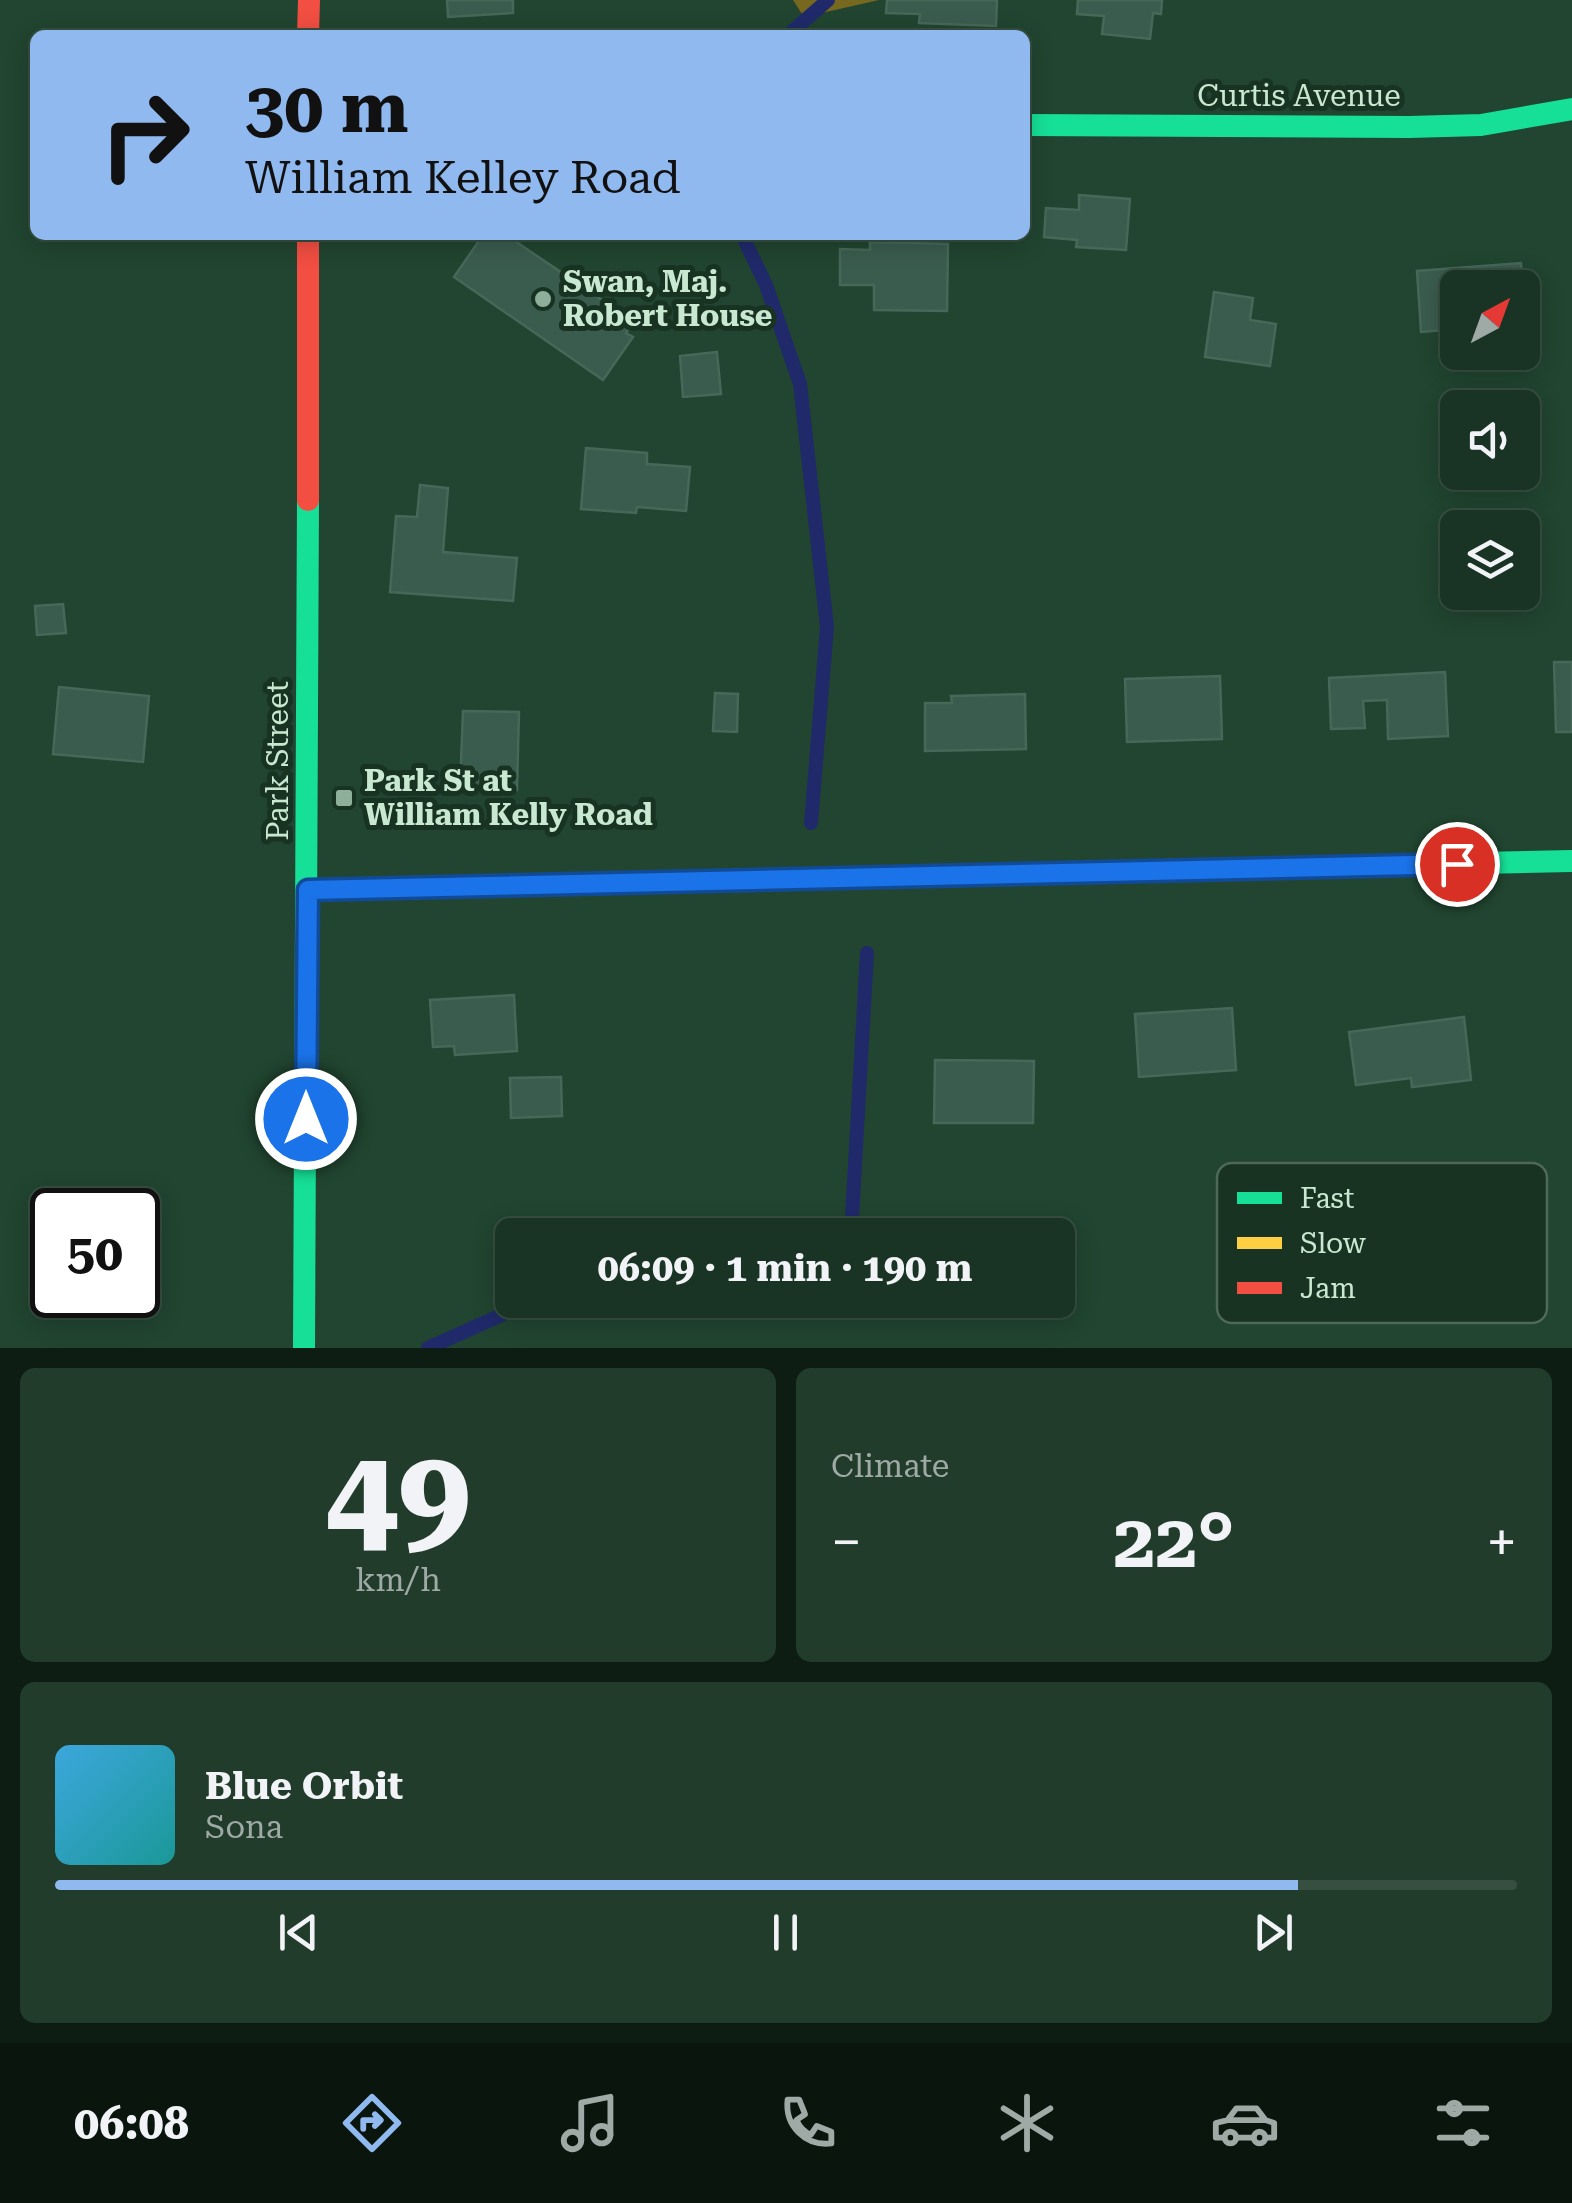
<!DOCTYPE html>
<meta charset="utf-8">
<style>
body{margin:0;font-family:"Roboto Serif",serif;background:#223c2c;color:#f1f3f6;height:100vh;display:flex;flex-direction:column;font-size:38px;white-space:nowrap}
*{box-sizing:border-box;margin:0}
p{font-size:32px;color:#9faaa6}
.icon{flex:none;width:55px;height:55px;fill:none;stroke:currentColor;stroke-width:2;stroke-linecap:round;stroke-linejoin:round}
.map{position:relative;height:1348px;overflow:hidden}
.details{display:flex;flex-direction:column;gap:20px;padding:20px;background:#0e1d14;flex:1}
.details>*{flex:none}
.banner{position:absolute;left:30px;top:30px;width:1000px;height:210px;border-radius:15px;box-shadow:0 5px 25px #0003,0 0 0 2px #374f41;background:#90b9f0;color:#111;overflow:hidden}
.needle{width:65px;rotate:41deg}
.buttons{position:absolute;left:1440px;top:270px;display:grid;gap:20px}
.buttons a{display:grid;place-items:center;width:100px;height:100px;border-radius:15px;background:#193424;box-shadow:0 5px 25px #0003,0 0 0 2px #374f41;font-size:50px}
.speed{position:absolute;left:30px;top:1188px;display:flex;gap:20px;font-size:50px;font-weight:700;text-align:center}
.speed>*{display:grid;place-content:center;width:130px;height:130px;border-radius:50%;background:#193424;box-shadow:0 5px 25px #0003,0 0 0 2px #374f41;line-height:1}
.speed .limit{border:5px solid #111;border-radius:15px;background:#fff;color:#111}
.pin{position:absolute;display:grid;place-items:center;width:85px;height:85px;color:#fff;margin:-42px;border:5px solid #fff;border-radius:50%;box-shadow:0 2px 10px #0007}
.me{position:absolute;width:110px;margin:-55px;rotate:0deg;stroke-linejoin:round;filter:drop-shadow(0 0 8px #0008)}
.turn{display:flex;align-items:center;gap:35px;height:210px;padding:0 50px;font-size:45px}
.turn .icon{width:130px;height:130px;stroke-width:2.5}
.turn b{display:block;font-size:70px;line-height:85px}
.big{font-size:75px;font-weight:700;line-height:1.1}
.details .card{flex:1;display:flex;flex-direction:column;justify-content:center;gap:15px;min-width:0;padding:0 35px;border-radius:15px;background:#223c2c}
.details .dial{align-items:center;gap:0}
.dial b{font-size:130px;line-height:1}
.song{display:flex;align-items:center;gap:30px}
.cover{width:120px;height:120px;border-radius:15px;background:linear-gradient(135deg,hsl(200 70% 55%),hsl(180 70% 35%))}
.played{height:10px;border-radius:5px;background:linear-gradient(90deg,#90b9f0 85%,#374f41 85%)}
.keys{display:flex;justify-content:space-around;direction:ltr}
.heat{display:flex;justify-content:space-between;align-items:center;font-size:55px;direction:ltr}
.details .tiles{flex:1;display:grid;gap:20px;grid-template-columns:1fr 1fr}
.card:last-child{grid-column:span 2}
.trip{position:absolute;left:495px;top:1218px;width:580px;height:100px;border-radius:15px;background:#193424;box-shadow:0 5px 25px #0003,0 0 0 2px #374f41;font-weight:700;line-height:100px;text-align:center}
.dock{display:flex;height:160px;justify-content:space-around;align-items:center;background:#0a150e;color:#9faaa6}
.dock .icon{width:70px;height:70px}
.dock .current{color:#90b9f0}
.dock b{font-size:45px;color:#f1f3f6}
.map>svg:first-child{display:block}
.forest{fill:#776820}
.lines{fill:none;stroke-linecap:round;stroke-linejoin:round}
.stream{stroke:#202a6a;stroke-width:14}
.building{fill:#3a5c4e;stroke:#466859;stroke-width:2.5}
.fast{stroke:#16e098;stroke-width:22}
.slow{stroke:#ffcf43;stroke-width:22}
.jam{stroke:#f24e42;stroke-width:22}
.route-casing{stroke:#114b97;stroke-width:25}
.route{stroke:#1a73e8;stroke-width:18}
.poi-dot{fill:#8eaf99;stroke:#193322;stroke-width:4}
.labels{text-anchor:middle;stroke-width:10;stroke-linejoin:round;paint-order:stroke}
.street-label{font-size:30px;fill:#c9e8d1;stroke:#193322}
.poi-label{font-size:30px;font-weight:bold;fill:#c9e8d1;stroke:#193322;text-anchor:start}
.key{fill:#193322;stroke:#4e6957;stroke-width:2.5}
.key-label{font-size:28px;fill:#c9e8d1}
</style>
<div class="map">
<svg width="1572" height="1348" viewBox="0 0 1572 1348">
<rect width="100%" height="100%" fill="#214530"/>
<path class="forest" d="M793 0H879L804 17Z"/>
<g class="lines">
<path class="stream" d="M788 35 828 0
M742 235 766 285 800 384 827 627 811 823
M851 1235 867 953
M787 1300 814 1303 816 1300
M428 1348 535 1300"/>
</g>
<path class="building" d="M447 0H513V13L448 17Z
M887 0H997L996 26 919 23 920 14 886 13Z
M1078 0H1162L1161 14 1153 13 1150 39 1102 34 1104 16 1077 14Z
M1079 195 1130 199 1126 250 1076 247 1077 240 1044 237 1046 208 1079 210Z
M483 235H506L633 321 626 333 633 337 603 380 454 277Z
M870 242 948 244 947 311 874 310V285H840V249L870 250Z
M1521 263 1525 325H1522V288H1458V329L1421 332 1417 271Z
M1214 292 1253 298 1250 320 1276 324 1270 366 1205 357Z
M717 352 721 394 683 397 680 356Z
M586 448 647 453V464L690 467 686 511 637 507 636 513 581 509Z
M420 485 448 488 443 552 517 558 513 601 390 592 396 516 417 517Z
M63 604 66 633 37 635 35 606Z
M1554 662H1572V732H1556Z
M1445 672 1448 736 1388 739 1387 700 1363 701 1365 728 1331 729 1329 678Z
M1220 676 1222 739 1127 742 1125 679Z
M59 687 149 696 143 762 53 754Z
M715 693 738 694 737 732 713 731Z
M1025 694 1026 749 925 751V703H952L951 696Z
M463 711 519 712 517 790 460 788Z
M514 995 517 1051 455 1055 454 1046 433 1047 430 1000Z
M1232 1008 1236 1070 1139 1077 1135 1014Z
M1464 1017 1471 1080 1412 1087 1411 1078 1356 1085 1349 1032Z
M935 1060 1034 1061 1033 1123H934Z
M561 1077 562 1116 511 1118 510 1078Z"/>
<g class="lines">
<path class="fast" d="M1025 125 1409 127 1481 125 1572 109
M1203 869 1572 861
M307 890 796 879
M304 1348 308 500"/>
<path class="slow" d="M796 879 1203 869"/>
<path class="jam" d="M308 35 309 0
M308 235V500"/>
</g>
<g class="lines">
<defs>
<path id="route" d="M306 1119 308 890 1457 864"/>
</defs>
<use href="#route" class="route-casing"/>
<use href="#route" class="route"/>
</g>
<g class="poi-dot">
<circle cx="543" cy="299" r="10"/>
<rect x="334" y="788" width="20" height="20" rx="5"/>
</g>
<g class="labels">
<g class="street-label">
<text x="1299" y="106">Curtis Avenue</text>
<text transform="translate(278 761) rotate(-90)" y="10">Park Street</text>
</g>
<g class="poi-label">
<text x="563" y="292">Swan, Maj.<tspan x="563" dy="34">Robert House</tspan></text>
<text x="364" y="791">Park St at<tspan x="364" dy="34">William Kelly Road</tspan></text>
</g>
</g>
<rect x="1217" y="1163" width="330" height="160" rx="15" class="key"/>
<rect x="1237" y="1192" width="45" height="12" fill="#16e098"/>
<rect x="1237" y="1237" width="45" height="12" fill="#ffcf43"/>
<rect x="1237" y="1282" width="45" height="12" fill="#f24e42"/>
<g class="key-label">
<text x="1300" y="1208">Fast</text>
<text x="1300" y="1253">Slow</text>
<text x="1300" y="1298">Jam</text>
</g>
</svg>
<div class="buttons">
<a><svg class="needle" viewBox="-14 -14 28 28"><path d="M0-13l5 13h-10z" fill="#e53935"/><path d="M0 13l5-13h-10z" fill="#9faaa6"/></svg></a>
<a><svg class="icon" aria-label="sound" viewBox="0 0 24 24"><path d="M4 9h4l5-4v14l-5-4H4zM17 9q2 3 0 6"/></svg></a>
<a><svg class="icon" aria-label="layers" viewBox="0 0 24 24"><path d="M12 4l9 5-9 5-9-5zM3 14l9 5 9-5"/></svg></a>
</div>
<div class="speed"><div class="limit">50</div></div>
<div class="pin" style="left:1457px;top:864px;background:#d93025"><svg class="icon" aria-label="arrive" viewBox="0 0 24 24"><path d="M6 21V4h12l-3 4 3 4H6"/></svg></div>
<svg class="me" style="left:306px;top:1119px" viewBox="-20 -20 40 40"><circle r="17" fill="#1a73e8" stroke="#fff" stroke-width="3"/><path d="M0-11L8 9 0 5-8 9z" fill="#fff"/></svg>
<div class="trip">06:09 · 1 min · 190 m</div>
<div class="banner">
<div class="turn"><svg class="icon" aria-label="right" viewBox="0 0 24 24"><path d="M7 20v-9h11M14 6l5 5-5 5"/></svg><div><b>30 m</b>William Kelley Road</div></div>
</div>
</div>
<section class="details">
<div class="tiles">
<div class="card dial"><b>49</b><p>km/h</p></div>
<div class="card"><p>Climate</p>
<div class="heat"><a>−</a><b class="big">22°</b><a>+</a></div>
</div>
<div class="card">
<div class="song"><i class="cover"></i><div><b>Blue Orbit</b><p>Sona</p></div></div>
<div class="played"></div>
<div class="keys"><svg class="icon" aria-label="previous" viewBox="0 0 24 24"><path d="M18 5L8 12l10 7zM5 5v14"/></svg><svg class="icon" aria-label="pause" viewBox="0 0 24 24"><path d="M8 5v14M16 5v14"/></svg><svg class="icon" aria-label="next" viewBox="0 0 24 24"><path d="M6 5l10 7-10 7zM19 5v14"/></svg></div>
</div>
</div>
</section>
<nav class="dock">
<b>06:08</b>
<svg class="icon current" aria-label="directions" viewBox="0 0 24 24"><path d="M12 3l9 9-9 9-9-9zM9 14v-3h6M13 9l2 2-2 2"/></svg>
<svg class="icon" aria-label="music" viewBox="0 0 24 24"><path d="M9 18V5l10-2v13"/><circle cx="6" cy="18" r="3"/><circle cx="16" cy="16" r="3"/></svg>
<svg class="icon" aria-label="phone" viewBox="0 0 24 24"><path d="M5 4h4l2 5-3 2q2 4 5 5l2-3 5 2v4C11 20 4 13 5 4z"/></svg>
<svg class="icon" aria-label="climate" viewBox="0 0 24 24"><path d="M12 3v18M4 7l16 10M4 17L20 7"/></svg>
<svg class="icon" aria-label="car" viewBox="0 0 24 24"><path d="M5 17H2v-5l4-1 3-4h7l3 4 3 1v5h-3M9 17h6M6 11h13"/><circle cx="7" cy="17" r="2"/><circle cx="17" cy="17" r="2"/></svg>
<svg class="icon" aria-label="filters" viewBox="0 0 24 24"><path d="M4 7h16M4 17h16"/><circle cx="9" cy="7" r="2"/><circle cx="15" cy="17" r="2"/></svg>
</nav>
